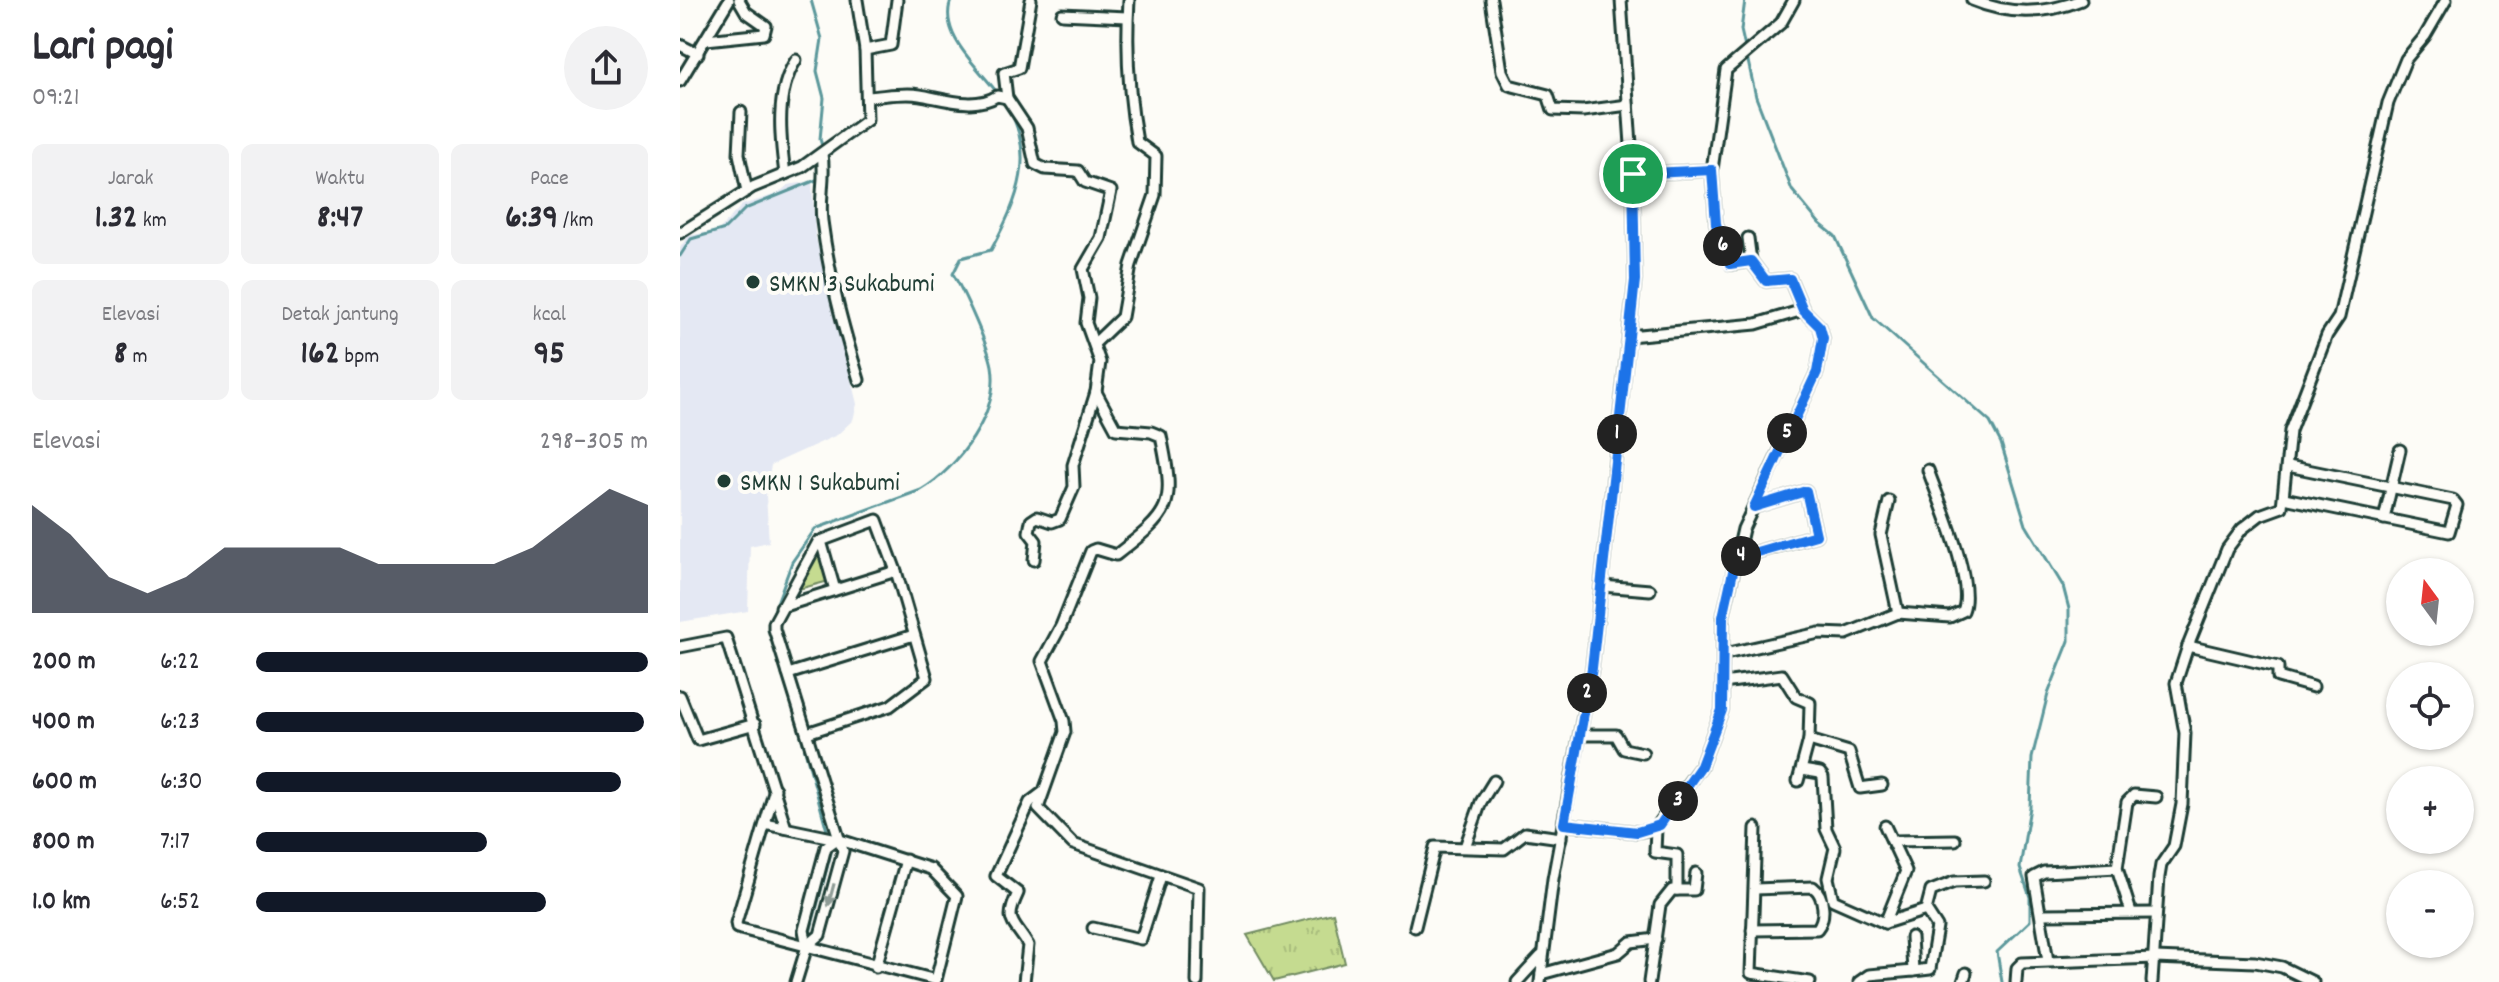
<!DOCTYPE html>
<html lang="id">
<head>
<meta charset="utf-8">
<style>
  body { margin:0; font-family:Dekko,sans-serif; background:#f2f2f3; color:#2b2b33; height:100vh; display:flex; flex-direction:column; font-size:30px; white-space:nowrap }
  * { box-sizing:border-box; margin:0 }
  p { font-size:26px; color:#7c7c81 }
  .icon { flex:none; width:44px; height:44px; fill:none; stroke:currentColor; stroke-width:2; stroke-linecap:round; stroke-linejoin:round }
  .map { position:relative; flex:1; overflow:hidden }
  .sheet { display:flex; flex-direction:column; background:#fff; width:680px }
  .sheet>* { flex:none }
  .needle { width:52px; rotate:345deg }
  .buttons { position:absolute; left:1706px; top:558px; display:grid; gap:16px }
  .buttons a { display:grid; place-items:center; width:88px; height:88px; border-radius:50%; background:#fff; box-shadow:0 2px 6px #0004; font-size:40px }
  .pin { position:absolute; display:grid; place-items:center; width:68px; height:68px; color:#fff; margin:-34px; border:4px solid #fff; border-radius:50%; box-shadow:0 2px 8px #0007 }
  .km { position:absolute; width:40px; height:40px; margin:-20px; border-radius:50%; background:#222; color:#fff; font-size:22px; line-height:40px; text-align:center }
  .round { display:grid; place-items:center; flex:none; width:84px; height:84px; border-radius:42px; background:#f2f2f3 }
  .head { display:flex; align-items:center; justify-content:space-between; height:136px; padding:0 32px }
  h1 { font-size:44px; font-weight:800; line-height:60px }
  .stats { display:grid; grid-template-columns:repeat(3,1fr); gap:12px; height:136px; padding:8px 32px }
  .stats div { display:grid; align-content:center; border-radius:12px; background:#f2f2f3; text-align:center }
  .stats b { font-size:34px; font-weight:800 }
  .stats small { font-size:22px; font-weight:400 }
  .stats p { font-size:22px }
  .chart { height:224px; padding:16px 32px }
  .chart p { display:flex; justify-content:space-between }
  .chart svg { width:100%; height:144px; margin-top:8px; fill:#111827; opacity:.7 }
  ul { padding:0 32px; list-style:none; font-size:26px }
  li { display:grid; grid-template-columns:128px 96px 1fr; align-items:center; height:60px }
  li i { height:20px; border-radius:10px; background:#111827 }
  main { display:flex; flex:1; min-height:0 }
  .map>svg:first-child { display:block }
</style>
</head>
<body>
<main>
<section class="sheet">
<div class="head"><div><h1>Lari pagi</h1><p>09:21</p></div><a class="round"><svg class="icon" aria-label="share" viewBox="0 0 24 24"><path d="M12 15V3M7 8l5-5 5 5M5 13v7h14v-7"/></svg></a></div>
<div class="stats">
<div><p>Jarak</p><b>1.32<small> km</small></b></div>
<div><p>Waktu</p><b>8:47</b></div>
<div><p>Pace</p><b>6:39<small> /km</small></b></div>
</div>
<div class="stats">
<div><p>Elevasi</p><b>8<small> m</small></b></div>
<div><p>Detak jantung</p><b>162<small> bpm</small></b></div>
<div><p>kcal</p><b>95</b></div>
</div>
<div class="chart"><p><span>Elevasi</span>298–305 m</p>
<svg viewBox="0 0 160 44" preserveAspectRatio="none"><path d="M0 44V11L10 20L20 33L30 38L40 33L50 24L60 24L70 24L80 24L90 29L100 29L110 29L120 29L130 24L140 15L150 6L160 11V44z"/></svg>
</div>
<ul>
<li><b>200 m</b>6:22<i style="width:100%"></i></li>
<li><b>400 m</b>6:23<i style="width:99%"></i></li>
<li><b>600 m</b>6:30<i style="width:93%"></i></li>
<li><b>800 m</b>7:17<i style="width:59%"></i></li>
<li><b>1.0 km</b>6:52<i style="width:74%"></i></li>
</ul>
</section>
<div class="map">
<svg width="1819" height="982" viewBox="0 0 1819 982">
  <defs>
    <pattern id="grass-tufts" width="24" height="20" patternUnits="userSpaceOnUse" patternTransform="scale(2)"><rect width="24" height="20" fill="#c5db90"/><path d="M3 7l-1-3M5 7V3M7 7l1-3M15 17l-1-3M17 17v-4M19 17l1-3" fill="none" stroke="#a9bd7d"/></pattern>
  </defs>
  <rect width="100%" height="100%" fill="#fdfcf7"/>
  <filter id="ink" filterUnits="userSpaceOnUse"><feTurbulence type="fractalNoise" baseFrequency=".0125" numOctaves="2"/><feDisplacementMap in="SourceGraphic" scale="16" xChannelSelector="R" yChannelSelector="G"/><feConvolveMatrix kernelMatrix="1 2 1 2 8 2 1 2 1" color-interpolation-filters="sRGB"/></filter>
  <g filter="url(#ink)">
    <!-- built -->
    <polygon fill="#e4e8f3" points="132,181 135,234 177,404 173,420 157,435 91,465 86,496 89,542 70,546 68,611 0,622 0,248 8,236 39,230 62,205 97,194 108,185"/>
    <!-- grass -->
    <g fill="url(#grass-tufts)" stroke="#728c62" stroke-width="2">
      <polygon points="140,549 149,581 119,589"/>
      <polygon points="653,913 665,963 594,981 567,935"/>
    </g>
    <g fill="none" stroke-linecap="round" stroke-linejoin="round">
      <!-- stream -->
      <g stroke="#5c989b" stroke-width="3">
        <polyline points="131,0 142,39 137,71 144,98 140,139 143,149"/>
        <path d="M271,0c-13,36 29,68 47,94"/>
        <polyline points="1065,0 1061,30 1076,97 1112,190 1139,223 1155,236 1193,318 1310,422 1321,443 1346,525 1383,586 1389,609 1389,641 1368,694 1352,758 1350,807 1340,868 1350,897 1350,921 1317,952 1322,982"/>
        <polyline points="0,256 11,239 45,229 65,209 141,178"/>
        <path d="M90,622l22,-60 23,-33 106,-39c37,-22 79,-77 71,-124 -4,-21 -28,-74 -39,-92l8,-16 30,-8c27,-50 48,-98 12,-150"/>
        <polyline points="111,699 148,834"/>
        <polyline points="129,936 152,849"/>
      </g>
      <defs>
        <g id="minor">
          <path d="M351,0l-12,68 -15,5 3,25 20,30 8,36 10,5 33,2 7,11 26,9 -10,47 -18,31 6,29 -3,25 14,39 -4,30 20,37 35,3 10,4c15,72 10,76 -45,119l-20,-6 -5,2 -30,75 -19,35 22,60 1,11 -27,76 35,36 126,44 -2,94"/>
          <polyline points="811,0 822,71 829,85 868,95 873,110 903,111 948,105"/>
          <path d="M1292,0c36,15 72,15 109,0"/>
          <polyline points="382,14 447,17"/>
          <polyline points="26,40 84,34 86,26 66,12 59,0"/>
          <polyline points="0,45 18,54"/>
          <polyline points="185,50 211,45 217,0"/>
          <polyline points="0,81 49,0"/>
          <path d="M188,97c17,-1 36,-5 52,-2 24,4 55,15 77,1l10,2"/>
          <polyline points="61,112 59,154 67,191"/>
          <path d="M142,154c4,24 -3,43 0,67 7,55 21,106 37,159"/>
          <polyline points="1032,170 1036,224 1051,264 1071,261 1068,238"/>
          <path d="M105,174c-5,-37 -10,-82 11,-114"/>
          <polyline points="953,174 1032,170 1046,70 1101,23 1114,0"/>
          <polyline points="0,233 73,187 122,167 187,120 185,50 177,0"/>
          <polyline points="949,336 1076,324 1123,310 1110,279 1086,281 1071,261"/>
          <path d="M415,343l27,-26 9,-52 24,-70 1,-39 -19,-14c-9,-49 -11,-93 -8,-142"/>
          <polyline points="1604,498 1769,532 1777,505 1773,500 1608,466"/>
          <polyline points="1209,501 1201,535 1218,613"/>
          <polyline points="1704,519 1720,450"/>
          <polyline points="141,541 155,590"/>
          <polyline points="1056,558 1136,535 1126,491 1074,507"/>
          <polyline points="354,560 356,541 349,532 351,521 357,517 372,522 380,519 394,487 393,465 416,392"/>
          <polyline points="922,586 970,590"/>
          <polyline points="101,607 216,571"/>
          <polyline points="1508,646 1598,667 1598,677 1633,687"/>
          <polyline points="0,647 46,638 106,828"/>
          <path d="M1045,654l94,-21 27,1 52,-21 52,4 13,-6c12,-29 -24,-110 -35,-141"/>
          <polyline points="108,674 234,635"/>
          <polyline points="1043,683 1102,675 1116,697 1130,703 1129,740 1118,781"/>
          <polyline points="0,696 18,740 75,724"/>
          <polyline points="900,735 936,735 944,749 963,753"/>
          <polyline points="1129,740 1169,752 1180,788 1202,785"/>
          <polyline points="1122,770 1140,773 1143,777 1146,829 1155,848 1148,878 1153,900 1205,923 1246,910 1257,927 1250,969 1233,971"/>
          <polyline points="85,824 157,839 251,869 277,896 256,980 57,928 56,923 95,789"/>
          <polyline points="884,824 957,832 976,828 1021,766 1042,710 1043,617 1063,529 1137,372 1143,338 1140,327 1123,310"/>
          <polyline points="1205,826 1226,871 1205,923"/>
          <polyline points="976,828 975,852 997,855 997,890"/>
          <polyline points="1076,828 1071,973 1130,982"/>
          <polyline points="1212,841 1275,840"/>
          <polyline points="785,847 801,802 814,781"/>
          <polyline points="1246,910 1251,891 1274,882 1304,881"/>
          <polyline points="1451,912 1437,868 1447,802 1454,795 1476,797"/>
          <polyline points="1362,914 1476,913"/>
          <polyline points="735,927 755,847 824,849 845,833 881,838"/>
          <polyline points="413,928 461,939 481,876"/>
          <path d="M1072,930l65,-1c9,-11 8,-33 -4,-42l-58,2"/>
          <polyline points="127,946 140,935 163,851 94,629 94,623 138,542 197,520 216,571 247,678 210,706 127,733"/>
          <polyline points="1368,961 1354,877 1364,872 1437,868"/>
          <polyline points="196,967 226,860"/>
          <polyline points="861,974 938,953 951,942 976,939"/>
          <polyline points="116,982 127,946 124,930 146,847 157,839"/>
          <path d="M344,982l4,-37c-15,-25 -24,-22 -10,-52l-22,-17 34,-74 12,-9"/>
          <polyline points="837,982 861,956"/>
          <polyline points="860,982 873,879 912,668 955,280 953,174 941,0"/>
          <polyline points="969,982 980,905 992,890 1014,890 1016,873"/>
          <polyline points="1179,982 1189,975 1233,971 1231,937"/>
          <polyline points="1283,982 1286,973"/>
          <polyline points="1336,982 1337,968 1342,963 1475,958 1575,962 1602,967 1633,982"/>
          <polyline points="1472,982 1479,877 1481,865 1494,846 1502,804 1505,733 1496,683 1508,646 1547,549 1562,529 1580,515 1602,507 1610,431 1647,335 1659,317 1708,103 1726,59 1745,36 1766,0"/>
        </g>
      </defs>
      <!-- minor casing -->
      <use href="#minor" stroke="#1f3d34" stroke-width="15"/>
      <!-- minor -->
      <use href="#minor" stroke="#fdfcf7" stroke-width="9"/>
    </g>
    <!-- one-way arrows -->
    <defs><path id="oneway-solid" d="M-6-.8H1V-3.2L6.5 0L1 3.2V.8H-6Z" transform="scale(2)"/></defs>
    <use fill="#8e9c96" href="#oneway-solid" transform="translate(151 895) rotate(105)"/>
  </g>
  <g fill="none" stroke-linecap="round" stroke-linejoin="round" filter="url(#ink)">
    <defs>
      <polygon id="route" points="1032,170 1036,224 1050,264 1071,261 1086,281 1110,279 1123,310 1140,327 1143,338 1137,372 1074,507 1126,491 1136,535 1056,558 1043,617 1042,710 1021,766 980,825 957,832 884,824 912,668 949,336 955,280 953,174"/>
    </defs>
    <!-- route casing -->
    <use href="#route" stroke="#fff" stroke-width="16"/>
    <!-- route -->
    <use href="#route" stroke="#1a73e8" stroke-width="10"/>
  </g>
  <!-- markers -->
  <g fill="#1f3d34" stroke="#fdfcf7" stroke-width="3">
    <circle cx="73" cy="282" r="8"/>
    <circle cx="44" cy="481" r="8"/>
  </g>
  <g text-anchor="middle" stroke-width="8" stroke-linejoin="round" paint-order="stroke">
    <!-- poi labels -->
    <g font-size="26" fill="#1f3d34" stroke="#fdfcf7" text-anchor="start">
      <text x="89" y="291">SMKN 3 Sukabumi</text>
      <text x="60" y="490">SMKN 1 Sukabumi</text>
    </g>
  </g>
</svg>
<div class="buttons">
<a><svg class="needle" viewBox="-14 -14 28 28"><path d="M0-13l5 13h-10z" fill="#e53935"/><path d="M0 13l5-13h-10z" fill="#7c7c81"/></svg></a>
<a><svg class="icon" aria-label="locate" viewBox="0 0 24 24"><circle cx="12" cy="12" r="6"/><path d="M12 2v4M12 18v4M2 12h4M18 12h4"/></svg></a>
<a>+</a>
<a>−</a>
</div>
<div class="pin" style="left:953px;top:174px;background:#1e9e55"><svg class="icon" aria-label="arrive" viewBox="0 0 24 24"><path d="M6 21V4h12l-3 4 3 4H6"/></svg></div>
<b class="km" style="left:937px;top:434px">1</b>
<b class="km" style="left:907px;top:693px">2</b>
<b class="km" style="left:998px;top:801px">3</b>
<b class="km" style="left:1061px;top:556px">4</b>
<b class="km" style="left:1107px;top:433px">5</b>
<b class="km" style="left:1043px;top:246px">6</b>
</div>
</main>
</body>
</html>
